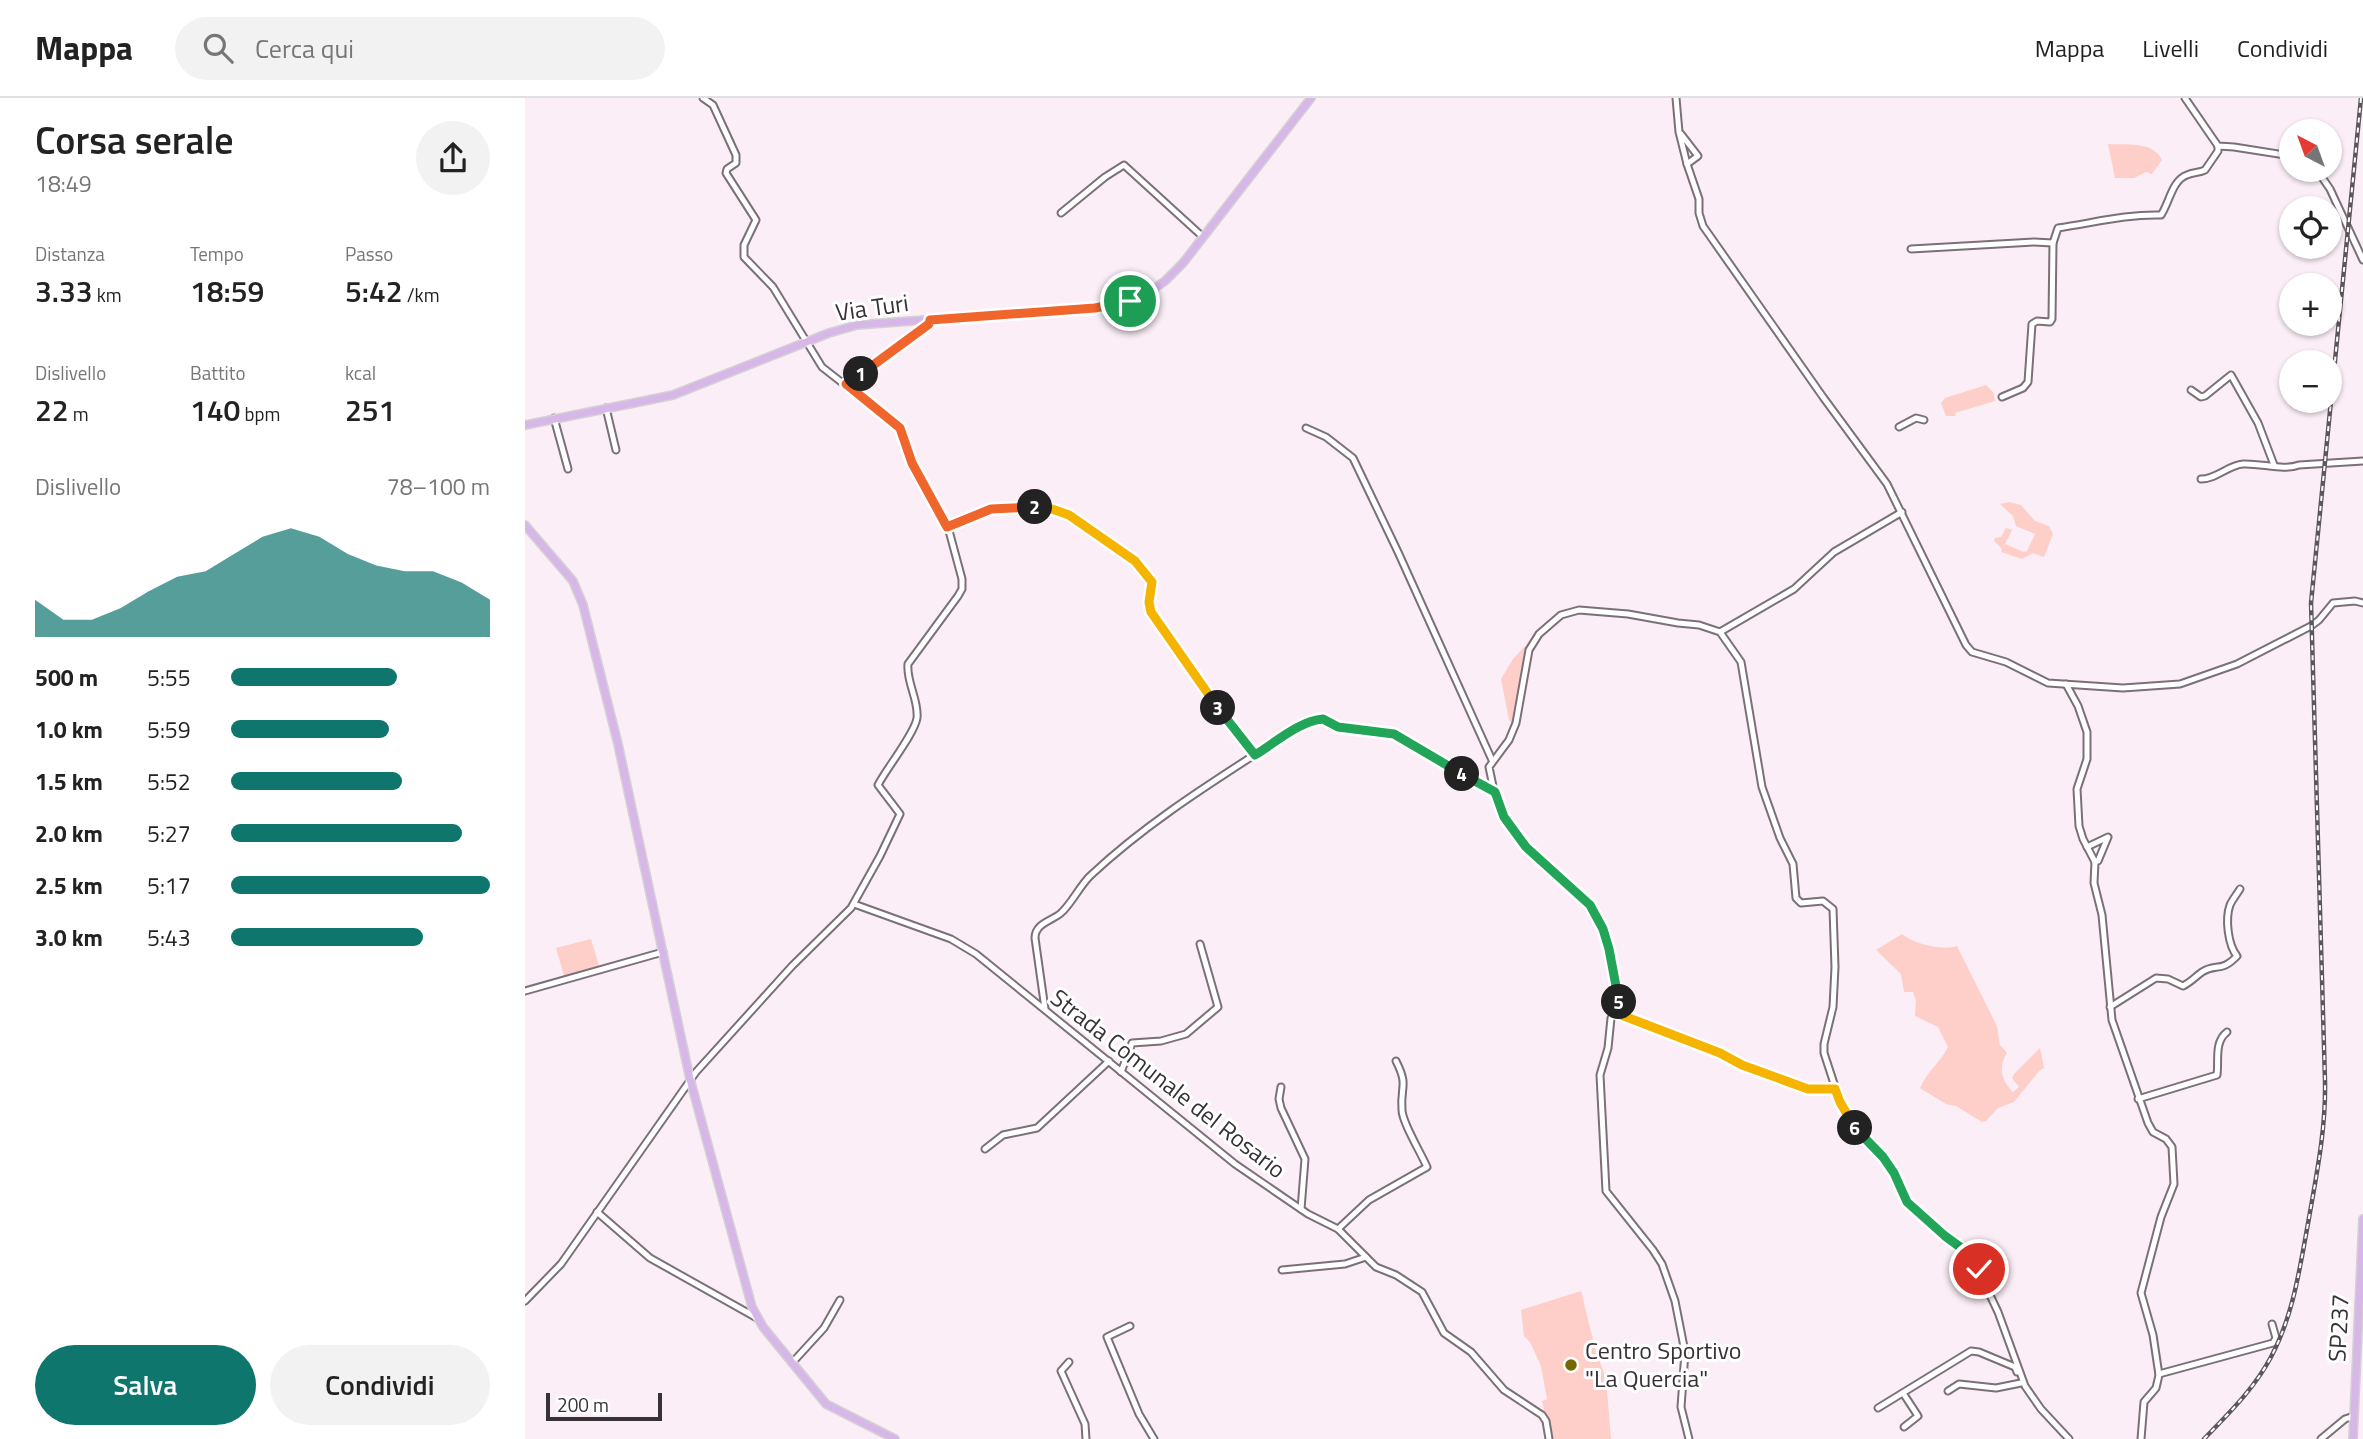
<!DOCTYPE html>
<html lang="it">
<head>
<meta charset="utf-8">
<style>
  body { margin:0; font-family:"Titillium Web",sans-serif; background:#f2f2f2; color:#222; height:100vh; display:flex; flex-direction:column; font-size:26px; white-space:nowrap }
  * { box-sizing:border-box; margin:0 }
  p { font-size:23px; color:#767676 }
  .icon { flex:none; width:38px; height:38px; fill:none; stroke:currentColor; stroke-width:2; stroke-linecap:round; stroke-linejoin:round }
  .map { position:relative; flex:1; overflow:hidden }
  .drawer { display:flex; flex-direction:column; background:#fff; width:525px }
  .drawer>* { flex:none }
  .needle { width:46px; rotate:319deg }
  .tools { position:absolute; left:1754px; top:21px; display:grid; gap:14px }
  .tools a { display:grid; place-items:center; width:63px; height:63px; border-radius:50%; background:#fff; box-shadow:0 2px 5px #0004; font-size:35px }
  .scale { position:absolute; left:21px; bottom:18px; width:116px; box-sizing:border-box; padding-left:7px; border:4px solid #363235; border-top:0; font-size:19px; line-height:24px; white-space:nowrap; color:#363235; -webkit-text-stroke:5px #fff; paint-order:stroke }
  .pin { position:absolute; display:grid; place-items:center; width:60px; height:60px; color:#fff; margin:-30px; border:4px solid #fff; border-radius:50%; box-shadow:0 2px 7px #0007 }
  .km { position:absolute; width:35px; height:35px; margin:-18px; border-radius:50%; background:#222; color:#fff; font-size:19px; line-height:35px; text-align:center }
  .round { display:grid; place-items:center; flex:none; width:74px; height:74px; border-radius:37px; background:#f2f2f2 }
  .summary { display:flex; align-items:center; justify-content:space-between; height:119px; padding:0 35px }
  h1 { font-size:38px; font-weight:600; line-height:52px }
  .stats { display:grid; grid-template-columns:repeat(3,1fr); gap:10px; height:119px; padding:7px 35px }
  .stats div { display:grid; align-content:center }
  .stats b { font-size:30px; font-weight:600 }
  .stats small { font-size:19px; font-weight:400 }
  .stats p { font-size:19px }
  .chart { height:196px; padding:14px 35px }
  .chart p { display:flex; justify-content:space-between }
  .chart svg { width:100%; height:126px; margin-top:7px; fill:#0f766e; opacity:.7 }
  .action { display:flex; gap:14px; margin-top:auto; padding:14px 35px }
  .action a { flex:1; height:80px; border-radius:42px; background:#0f766e; color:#fff; font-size:28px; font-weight:600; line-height:80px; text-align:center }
  .action a+a { background:#f2f2f2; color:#222 }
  ul { padding:0 35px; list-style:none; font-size:23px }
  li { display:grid; grid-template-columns:112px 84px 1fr; align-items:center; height:52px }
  li i { height:18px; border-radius:9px; background:#0f766e }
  header { display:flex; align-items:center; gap:42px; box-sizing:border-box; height:98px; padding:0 35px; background:#fff; border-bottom:2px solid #e0e0e0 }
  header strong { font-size:33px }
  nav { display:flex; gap:38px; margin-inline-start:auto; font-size:24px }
  .search { width:490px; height:63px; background:#f2f2f2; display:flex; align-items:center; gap:18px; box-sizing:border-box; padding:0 24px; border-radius:38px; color:#767676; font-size:26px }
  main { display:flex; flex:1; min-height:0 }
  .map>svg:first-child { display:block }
</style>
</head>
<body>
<header>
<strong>Mappa</strong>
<div class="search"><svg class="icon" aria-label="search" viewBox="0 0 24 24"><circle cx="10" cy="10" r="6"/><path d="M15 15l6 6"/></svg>Cerca qui</div>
<nav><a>Mappa</a><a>Livelli</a><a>Condividi</a></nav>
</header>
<main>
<section class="drawer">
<div class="summary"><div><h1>Corsa serale</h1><p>18:49</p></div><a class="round"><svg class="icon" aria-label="share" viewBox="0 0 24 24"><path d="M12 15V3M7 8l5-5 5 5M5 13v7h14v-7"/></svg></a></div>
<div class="stats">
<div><p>Distanza</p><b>3.33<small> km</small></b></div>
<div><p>Tempo</p><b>18:59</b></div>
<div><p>Passo</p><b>5:42<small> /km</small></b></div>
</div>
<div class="stats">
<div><p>Dislivello</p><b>22<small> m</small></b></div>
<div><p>Battito</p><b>140<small> bpm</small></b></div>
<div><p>kcal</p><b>251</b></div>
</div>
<div class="chart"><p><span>Dislivello</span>78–100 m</p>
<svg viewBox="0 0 160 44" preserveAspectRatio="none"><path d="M0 44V31L10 38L20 38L30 34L40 28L50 23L60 21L70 15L80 9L90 6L100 9L110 15L120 19L130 21L140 21L150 25L160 31V44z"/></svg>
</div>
<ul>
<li><b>500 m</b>5:55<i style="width:64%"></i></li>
<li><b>1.0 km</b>5:59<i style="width:61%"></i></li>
<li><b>1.5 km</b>5:52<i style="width:66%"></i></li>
<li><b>2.0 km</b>5:27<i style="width:89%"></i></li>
<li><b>2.5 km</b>5:17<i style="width:100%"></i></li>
<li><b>3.0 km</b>5:43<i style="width:74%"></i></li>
</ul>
<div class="action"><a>Salva</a><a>Condividi</a></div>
</section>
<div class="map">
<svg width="1838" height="1341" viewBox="0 0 1838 1341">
  <rect width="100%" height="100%" fill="#fbeef6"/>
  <!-- green -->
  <g fill="#fecfc8">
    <path d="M1583,46c17,1 46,-3 54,16l-10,14 -6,-2 -12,6h-19z"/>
    <polygon points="1461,287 1468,294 1470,303 1430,315 1431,318 1421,318 1416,305 1420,300"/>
    <polygon points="1484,404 1496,407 1510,423 1524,428 1528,436 1519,459 1508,455 1497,461 1476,454 1477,451 1469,443 1470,440 1476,439 1481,430 1485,431 1487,432 1480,446 1499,454 1502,453 1510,436 1491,428 1488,418 1475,406"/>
    <polygon points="1000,548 1003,552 989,628 984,622 976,581 988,561"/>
    <path d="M1377,836c12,10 40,17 55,12l40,80 3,19 7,8c-9,14 -6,27 6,39l6,-5 -7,-9 2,-4 26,-26 4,20 -5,3 -25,31 -16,6 -12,13 -4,1 -26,-16 -10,-2 -26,-16c8,-18 21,-26 28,-41l-10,-20 -23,-11 1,-15 -3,-9h-9l-3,-18 -25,-24z"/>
    <polygon points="66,841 75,871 40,881 31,850"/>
    <polygon points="1056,1193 1071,1254 1081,1280 1086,1341 1025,1341 1017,1303 1022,1301 1016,1268 1005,1244 999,1238 996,1212"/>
  </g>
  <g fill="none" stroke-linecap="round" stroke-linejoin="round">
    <defs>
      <g id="minor">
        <polyline points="1151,0 1154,34 1162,66 1174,101 1174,115 1178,128 1298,299 1362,386 1441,547 1447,554 1481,564 1523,585 1598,590 1655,586 1712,566 1786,528 1794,522 1808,505 1830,503 1838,505"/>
        <polyline points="1660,0 1693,48 1709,49 1766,58"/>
        <polyline points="1156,36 1173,58 1162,66"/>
        <polyline points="1792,72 1805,91 1838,162"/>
        <polyline points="536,115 580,79 599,67 678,139"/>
        <polyline points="1386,151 1509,144 1528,145"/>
        <polyline points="321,286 404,226 405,222"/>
        <polyline points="1666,292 1676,299 1680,298 1706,277 1733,325 1749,367"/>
        <path d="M1477,299l21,-9 5,-6 4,-58 5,-3 13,1 2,-3 1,-76 5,-15c35,-5 68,-14 103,-13 8,-11 11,-35 26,-40 6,-3 12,-2 18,-5l13,-19v-5"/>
        <polyline points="81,310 91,352"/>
        <polyline points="29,320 43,371"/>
        <polyline points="1374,329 1391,320 1399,322"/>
        <polyline points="781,330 801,339 828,360 873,454 967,662"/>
        <path d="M1676,381c16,0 27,-14 42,-15 18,-1 41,7 56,1l64,-4"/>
        <polyline points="423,429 471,410 510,409 530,411 543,417 610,463 627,484 624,507 628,517 683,597 730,657"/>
        <polyline points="1195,534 1216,564 1237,689 1255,740 1268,766 1271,800 1276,805 1298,803 1308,811 1310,869 1308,909 1299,946 1299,955 1315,1004 1330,1030 1358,1059 1369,1075 1382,1104 1420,1138 1446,1157 1473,1214 1500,1288 1516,1311 1544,1341"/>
        <polyline points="1541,586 1553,608 1562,634 1562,661 1552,691 1554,728 1558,741 1570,764"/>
        <polyline points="969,693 964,669 984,642 991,625 1004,552 1014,536 1036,517 1054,512 1103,516 1153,525 1174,527 1195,534 1269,491 1309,454 1377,414"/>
        <polyline points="1562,749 1583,739 1573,763 1570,764 1569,785 1577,817 1587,922 1623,1025 1628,1034 1641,1041 1647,1049 1649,1086 1636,1119 1616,1195 1628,1237 1634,1277 1631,1290 1619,1304 1616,1341"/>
        <polyline points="329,806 426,841 451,856 710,1066 783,1116 813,1131 851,1169 871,1177 897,1194 919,1235 946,1254 979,1292 1017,1317 1021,1323 1024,1341"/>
        <polyline points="0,893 138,854"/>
        <path d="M1585,909l46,-29 12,1 15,7c8,-4 12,-9 19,-14 14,-9 19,1 35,-16 -9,-11 -12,-37 -7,-51 2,-5 7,-11 10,-16"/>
        <path d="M520,911l-10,-71c0,-15 17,-17 26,-25 11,-10 18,-26 29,-37 52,-49 113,-88 172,-126 18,-10 40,-31 61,-31l15,9 49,5 15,5 88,51 4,3 12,29 20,26 64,58 13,24 6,20 10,56 -8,13 -3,30 -8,27 6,116 47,59 9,14 13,37 10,51 -4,55 8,32"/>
        <polyline points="1091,915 1195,955 1217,967 1283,991 1310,991"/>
        <polyline points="596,974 607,945 636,943 661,936 693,909 675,846"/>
        <polyline points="756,989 754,1001 756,1010 780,1061 776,1111"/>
        <path d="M1613,1001l79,-24c2,-15 -3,-33 10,-43"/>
        <polyline points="460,1051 478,1037 512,1030 584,963"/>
        <polyline points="72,1114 125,1160 232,1220"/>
        <path d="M813,1131l31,-29 58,-33c-6,-14 -25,-45 -25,-57 -2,-25 7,-23 -6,-49"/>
        <polyline points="757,1172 820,1166 841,1159"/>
        <path d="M0,1203l36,-37 135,-192 96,-106 59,-58 29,-52 20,-42 -22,-29c8,-16 37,-52 39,-67 2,-18 -11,-36 -9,-54l50,-68 4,-7v-10l-14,-52 -36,-64 -12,-35 -78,-61 -49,-80 -29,-30v-12l12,-25 -30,-47 1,-4 9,-6v-8l-23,-50 -10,-7"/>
        <polyline points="605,1228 582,1239 614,1316 629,1341"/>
        <polyline points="544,1264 536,1273 560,1326 561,1341"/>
        <polyline points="267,1265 299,1230 315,1202"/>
        <polyline points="1634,1276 1748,1245 1751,1240 1747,1226"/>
        <polyline points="1423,1293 1434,1286 1471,1290 1496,1285"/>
        <polyline points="1378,1295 1393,1318 1379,1329"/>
        <polyline points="1353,1310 1446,1253 1454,1254 1490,1269 1492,1274"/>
        <polyline points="1796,1341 1820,1321 1829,1318"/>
      </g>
      <g id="major">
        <polyline points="0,327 148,297 304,235 332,227 587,208 624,194 640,183 658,165 786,0"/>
        <polyline points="0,427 48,483 58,507 93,646 165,981 227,1209 238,1229 301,1306 370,1341"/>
        <polyline points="1828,1341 1838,1121"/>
      </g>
    </defs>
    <!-- minor casing -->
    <use href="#minor" stroke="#7b7078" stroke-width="9"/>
    <!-- major casing -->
    <use href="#major" stroke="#d3d2d3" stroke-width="10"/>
    <!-- minor -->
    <use href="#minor" stroke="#fff" stroke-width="5"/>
    <!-- major -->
    <use href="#major" stroke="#d7b7e8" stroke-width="7"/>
    <defs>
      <path id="rail" d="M1679,1341c25,-26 50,-50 67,-82 23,-43 29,-91 38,-139 8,-46 17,-90 16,-137l-14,-478 50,-505"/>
    </defs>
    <!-- rail casing -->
    <use href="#rail" stroke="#5d575b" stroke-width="4.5"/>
    <!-- rail -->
    <use href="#rail" stroke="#fff" stroke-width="2" stroke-dasharray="5" stroke-linecap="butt"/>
  </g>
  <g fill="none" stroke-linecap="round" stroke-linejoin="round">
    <defs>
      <polyline id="split-1" points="336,276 404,226 405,222 570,210 605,203"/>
      <polyline id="split-2" points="336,276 321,286 375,330 387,365 422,429 466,411 510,409"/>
      <polyline id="split-3" points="510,409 527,411 544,417 610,463 627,484 624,504 626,514 693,610"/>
      <path id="split-4" d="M693,610l37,47c20,-12 44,-34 68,-36l15,8 56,7 68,40"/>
      <polyline id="split-5" points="937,676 970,694 979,719 1001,749 1065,807 1078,831 1084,851 1094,904"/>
      <polyline id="split-6" points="1094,904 1091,915 1195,955 1217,967 1283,991 1310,991 1315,1004 1330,1030"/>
      <polyline id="split-7" points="1330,1030 1358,1059 1369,1075 1382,1104 1420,1138 1446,1157 1454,1171"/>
    </defs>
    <!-- split-1 casing -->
    <use href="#split-1" stroke="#fff" stroke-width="14"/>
    <!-- split-2 casing -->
    <use href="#split-2" stroke="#fff" stroke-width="14"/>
    <!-- split-3 casing -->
    <use href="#split-3" stroke="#fff" stroke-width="14"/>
    <!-- split-4 casing -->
    <use href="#split-4" stroke="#fff" stroke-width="14"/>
    <!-- split-5 casing -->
    <use href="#split-5" stroke="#fff" stroke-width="14"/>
    <!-- split-6 casing -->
    <use href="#split-6" stroke="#fff" stroke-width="14"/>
    <!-- split-7 casing -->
    <use href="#split-7" stroke="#fff" stroke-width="14"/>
    <!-- split-1 -->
    <use href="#split-1" stroke="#f0652b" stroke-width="9"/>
    <!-- split-2 -->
    <use href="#split-2" stroke="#f0652b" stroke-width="9"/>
    <!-- split-3 -->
    <use href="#split-3" stroke="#f5b400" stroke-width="9"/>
    <!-- split-4 -->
    <use href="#split-4" stroke="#22a559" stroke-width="9"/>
    <!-- split-5 -->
    <use href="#split-5" stroke="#22a559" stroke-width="9"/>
    <!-- split-6 -->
    <use href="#split-6" stroke="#f5b400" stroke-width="9"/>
    <!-- split-7 -->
    <use href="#split-7" stroke="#22a559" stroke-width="9"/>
  </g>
  <!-- markers -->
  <circle fill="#746901" stroke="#fff" stroke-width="2.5" cx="1046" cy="1267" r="7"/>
  <g text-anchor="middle" stroke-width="6" stroke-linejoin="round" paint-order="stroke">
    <!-- street labels -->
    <g font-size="24" fill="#363235" stroke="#fff">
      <text transform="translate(347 210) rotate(-8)" y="8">Via Turi</text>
      <text transform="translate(643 986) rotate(38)" y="8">Strada Comunale del Rosario</text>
      <text transform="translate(1814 1230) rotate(-87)" y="8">SP237</text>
    </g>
    <!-- poi labels -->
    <g font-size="24" fill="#363235" stroke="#fff" text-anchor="start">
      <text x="1060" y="1261">Centro Sportivo<tspan x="1060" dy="28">"La Quercia"</tspan></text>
    </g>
  </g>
</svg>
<div class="tools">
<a><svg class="needle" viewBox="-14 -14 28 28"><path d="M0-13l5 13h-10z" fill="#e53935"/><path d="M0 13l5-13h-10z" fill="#767676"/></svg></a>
<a><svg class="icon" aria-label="locate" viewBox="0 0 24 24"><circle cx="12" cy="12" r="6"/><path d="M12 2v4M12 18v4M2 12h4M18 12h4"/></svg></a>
<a>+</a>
<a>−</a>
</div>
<div class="scale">200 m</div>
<div class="pin" style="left:605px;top:203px;background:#1e9e55"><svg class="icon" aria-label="arrive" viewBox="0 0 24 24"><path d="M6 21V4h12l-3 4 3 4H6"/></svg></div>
<div class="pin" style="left:1454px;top:1171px;background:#d93025"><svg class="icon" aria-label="check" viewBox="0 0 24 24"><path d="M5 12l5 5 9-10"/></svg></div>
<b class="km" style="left:336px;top:276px">1</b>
<b class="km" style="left:510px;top:409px">2</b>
<b class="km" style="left:693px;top:610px">3</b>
<b class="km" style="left:937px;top:676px">4</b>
<b class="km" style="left:1094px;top:904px">5</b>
<b class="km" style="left:1330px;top:1030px">6</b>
</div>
</main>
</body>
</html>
